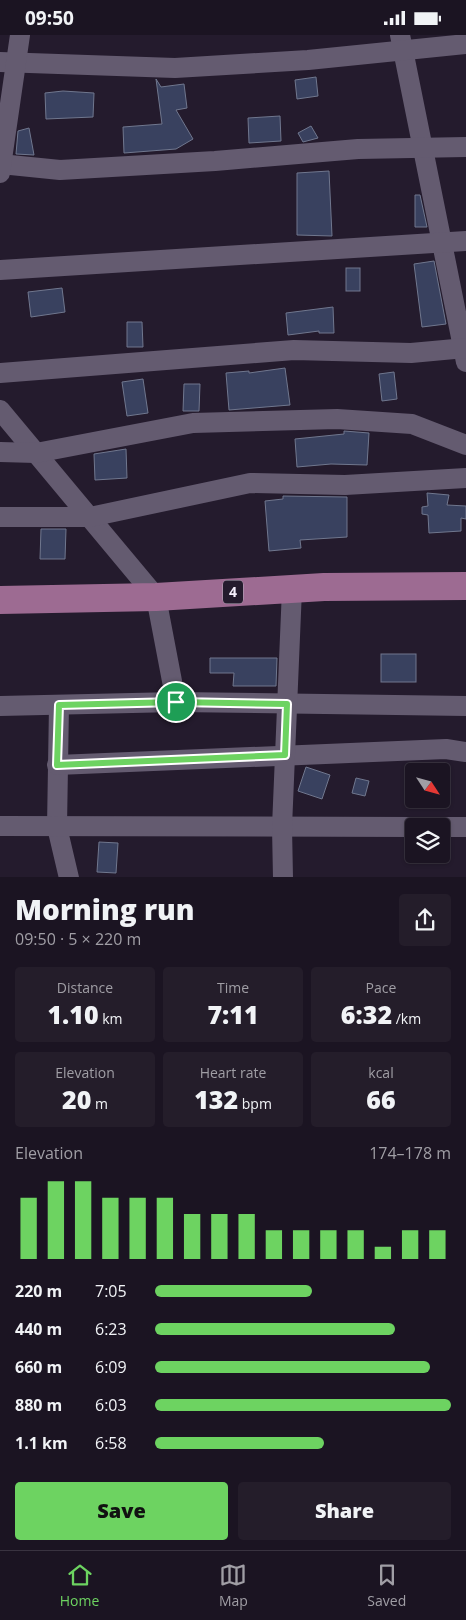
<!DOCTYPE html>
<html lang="en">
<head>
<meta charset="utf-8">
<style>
  body { margin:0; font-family:"Open Sans",sans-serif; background:#241d2a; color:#f1f3f6; height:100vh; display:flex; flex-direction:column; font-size:19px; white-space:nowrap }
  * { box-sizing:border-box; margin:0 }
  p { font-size:16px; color:#a09ea5 }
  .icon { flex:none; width:28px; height:28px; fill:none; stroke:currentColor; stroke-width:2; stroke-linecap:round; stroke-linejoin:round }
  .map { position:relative; height:842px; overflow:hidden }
  .drawer { display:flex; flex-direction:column; background:#1b1422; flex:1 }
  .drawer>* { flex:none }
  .needle { width:32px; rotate:126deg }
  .fabs { position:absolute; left:405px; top:728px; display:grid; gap:10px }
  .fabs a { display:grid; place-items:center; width:45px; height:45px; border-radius:5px; background:#1b1422; box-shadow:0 1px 4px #0004,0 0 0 1px #393340; font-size:25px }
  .pin { position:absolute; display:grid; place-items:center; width:42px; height:42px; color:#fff; margin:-21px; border:2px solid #fff; border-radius:50%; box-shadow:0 1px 5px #0007 }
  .round { display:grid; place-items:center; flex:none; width:52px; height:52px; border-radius:5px; background:#241d2a }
  .headline { display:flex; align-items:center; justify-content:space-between; height:85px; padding:0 15px }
  h1 { font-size:28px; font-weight:800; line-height:38px }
  .metrics { display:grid; grid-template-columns:repeat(3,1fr); gap:8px; height:85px; padding:5px 15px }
  .metrics div { display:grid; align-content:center; border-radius:5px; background:#241d2a; text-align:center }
  .metrics b { font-size:25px; font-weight:800 }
  .metrics small { font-size:14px; font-weight:400 }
  .metrics p { font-size:14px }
  .chart { height:140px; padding:10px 15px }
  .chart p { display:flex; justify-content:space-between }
  .chart svg { width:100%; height:90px; margin-top:5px; stroke:#6dd361; stroke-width:6 }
  .action { display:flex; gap:10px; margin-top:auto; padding:10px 15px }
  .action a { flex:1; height:58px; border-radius:5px; background:#6dd361; color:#111; font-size:20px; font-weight:800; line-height:58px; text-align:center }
  .action a+a { background:#241d2a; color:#f1f3f6 }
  ul { padding:0 15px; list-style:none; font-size:16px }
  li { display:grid; grid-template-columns:80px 60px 1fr; align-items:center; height:38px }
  li i { height:12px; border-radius:6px; background:#6dd361 }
  .status { display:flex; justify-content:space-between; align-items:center; height:35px; padding:0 25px; background:#1b1422; direction:ltr }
  .status svg { height:14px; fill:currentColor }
  .tabs { display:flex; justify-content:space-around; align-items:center; height:70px; border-top:1px solid #393340; background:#1b1422; font-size:14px; color:#a09ea5 }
  .tabs a { display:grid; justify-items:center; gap:2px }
  .tabs .on { color:#6dd361 }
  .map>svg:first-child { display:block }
</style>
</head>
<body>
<div class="status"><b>09:50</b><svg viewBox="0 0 49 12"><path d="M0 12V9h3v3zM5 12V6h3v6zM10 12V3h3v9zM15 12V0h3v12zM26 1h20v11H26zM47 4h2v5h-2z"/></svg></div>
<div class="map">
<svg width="466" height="843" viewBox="0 0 466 843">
  <rect width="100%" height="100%" fill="#241b2d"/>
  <!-- building -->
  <g fill="#39415f" stroke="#70778e">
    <polygon points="316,42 318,61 297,64 295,45"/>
    <polygon points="156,44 161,52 184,49 187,73 176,75 193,104 176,114 124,118 123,92 162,89"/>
    <polygon points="63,56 94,58 93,82 46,84 45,58"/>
    <polygon points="280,81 281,106 249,108 248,83"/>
    <polygon points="311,91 318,103 303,107 298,98"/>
    <polygon points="29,93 34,120 16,119 18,96"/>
    <polygon points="329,136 332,201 297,200 297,138"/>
    <polygon points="415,160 420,160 427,192 415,192"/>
    <polygon points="434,226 446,289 422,292 414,229"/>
    <rect x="346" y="233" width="14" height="23"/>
    <polygon points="62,253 65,277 31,282 28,257"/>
    <polygon points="333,272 334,298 319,298 319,296 288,300 286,278"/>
    <polygon points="127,287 142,287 143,312 127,312"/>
    <polygon points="285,333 290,370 229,375 226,338 249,336 249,338"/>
    <polygon points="394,337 397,364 382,366 379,339"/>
    <polygon points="143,344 148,378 127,381 122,347"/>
    <polygon points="184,349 200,349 199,376 183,376"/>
    <polygon points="344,396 369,398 367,430 331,429 297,432 295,404 344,399"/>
    <polygon points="126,414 127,443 95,445 94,419"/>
    <polygon points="427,458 449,460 447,470 466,471 466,484 461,483 461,496 429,498 428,480 422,479 422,472 428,471"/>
    <polygon points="283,461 347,462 347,502 300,505 301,513 269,516 265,466 283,464"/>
    <polygon points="41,494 66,494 65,524 40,524"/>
    <rect x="381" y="619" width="35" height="28"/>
    <polygon points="210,623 277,623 276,651 233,651 234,638 210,638"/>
    <polygon points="306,732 330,740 322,764 298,756"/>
    <polygon points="356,743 369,746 365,761 352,758"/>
    <polygon points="99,807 118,808 116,838 97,837"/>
  </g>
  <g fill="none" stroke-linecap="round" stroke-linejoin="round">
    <!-- minor -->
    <g stroke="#645b70" stroke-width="20">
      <polyline points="400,0 466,327"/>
      <polyline points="0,27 175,33 308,25 466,9"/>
      <polyline points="0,129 60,135 215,126 358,114 466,112"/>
      <polyline points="0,138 20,0"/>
      <polyline points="0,235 466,206"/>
      <polyline points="0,338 294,315 411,318 466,313"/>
      <polyline points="0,375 156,562 176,667"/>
      <polyline points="0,417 36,418 193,388 337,384 412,389 466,410"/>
      <polyline points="0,482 90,482 250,448 345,450 466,443"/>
      <polyline points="59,670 57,792 69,843"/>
      <polyline points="0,671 176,667 466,671"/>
      <polyline points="57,730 446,714 466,717"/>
      <polyline points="0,791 414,792"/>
      <polyline points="441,792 466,792"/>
      <polyline points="283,843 282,792 292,554"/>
    </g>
    <!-- trunk -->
    <polyline stroke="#9d6b92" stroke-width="28" points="0,565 156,562 324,552 466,551"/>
  </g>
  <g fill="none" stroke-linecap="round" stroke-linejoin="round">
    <defs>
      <polygon id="route" points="176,667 287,669 285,720 57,730 59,670"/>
    </defs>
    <!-- route casing -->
    <use href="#route" stroke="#fff" stroke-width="10"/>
    <!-- route -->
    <use href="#route" stroke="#6dd361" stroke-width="6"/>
  </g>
  <g text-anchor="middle" stroke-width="4" stroke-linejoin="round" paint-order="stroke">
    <!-- shield labels -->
    <rect fill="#241b2d" stroke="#b7b0bf" stroke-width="1" x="223" y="545.5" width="20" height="23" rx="4"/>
    <g font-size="14" font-weight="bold" fill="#f6f0fd">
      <text x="233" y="562">4</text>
    </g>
  </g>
</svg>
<div class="fabs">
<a><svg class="needle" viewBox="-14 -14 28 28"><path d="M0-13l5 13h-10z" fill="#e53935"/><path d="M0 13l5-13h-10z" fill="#a09ea5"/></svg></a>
<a><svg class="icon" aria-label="layers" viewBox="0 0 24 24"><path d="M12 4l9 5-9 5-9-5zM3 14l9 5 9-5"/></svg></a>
</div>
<div class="pin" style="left:176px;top:667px;background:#1e9e55"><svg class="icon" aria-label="arrive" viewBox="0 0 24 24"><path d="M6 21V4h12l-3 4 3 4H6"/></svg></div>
</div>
<section class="drawer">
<div class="headline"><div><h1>Morning run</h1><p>09:50 · 5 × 220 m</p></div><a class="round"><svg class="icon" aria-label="share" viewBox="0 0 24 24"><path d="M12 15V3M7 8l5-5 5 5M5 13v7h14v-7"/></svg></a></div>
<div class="metrics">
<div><p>Distance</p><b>1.10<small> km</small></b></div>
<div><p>Time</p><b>7:11</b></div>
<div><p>Pace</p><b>6:32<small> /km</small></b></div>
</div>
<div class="metrics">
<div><p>Elevation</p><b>20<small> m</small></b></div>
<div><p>Heart rate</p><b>132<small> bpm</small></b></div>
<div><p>kcal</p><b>66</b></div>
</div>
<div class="chart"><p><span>Elevation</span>174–178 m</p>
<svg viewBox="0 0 160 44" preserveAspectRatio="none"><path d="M5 44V14M15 44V6M25 44V6M35 44V14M45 44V14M55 44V14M65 44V22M75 44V22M85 44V22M95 44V30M105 44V30M115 44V30M125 44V30M135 44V38M145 44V30M155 44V30"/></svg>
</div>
<ul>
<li><b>220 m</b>7:05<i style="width:53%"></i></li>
<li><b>440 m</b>6:23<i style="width:81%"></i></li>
<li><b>660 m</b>6:09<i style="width:93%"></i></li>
<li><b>880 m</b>6:03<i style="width:100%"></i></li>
<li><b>1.1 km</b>6:58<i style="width:57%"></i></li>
</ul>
<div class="action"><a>Save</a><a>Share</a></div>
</section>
<nav class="tabs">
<a class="on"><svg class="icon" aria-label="home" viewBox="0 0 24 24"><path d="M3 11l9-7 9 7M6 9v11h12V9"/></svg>Home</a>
<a><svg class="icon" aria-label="map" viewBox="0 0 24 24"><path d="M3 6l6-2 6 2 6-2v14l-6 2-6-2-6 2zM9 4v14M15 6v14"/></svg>Map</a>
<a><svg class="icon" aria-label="saved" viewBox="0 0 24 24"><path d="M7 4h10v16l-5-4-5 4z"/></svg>Saved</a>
</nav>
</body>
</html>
